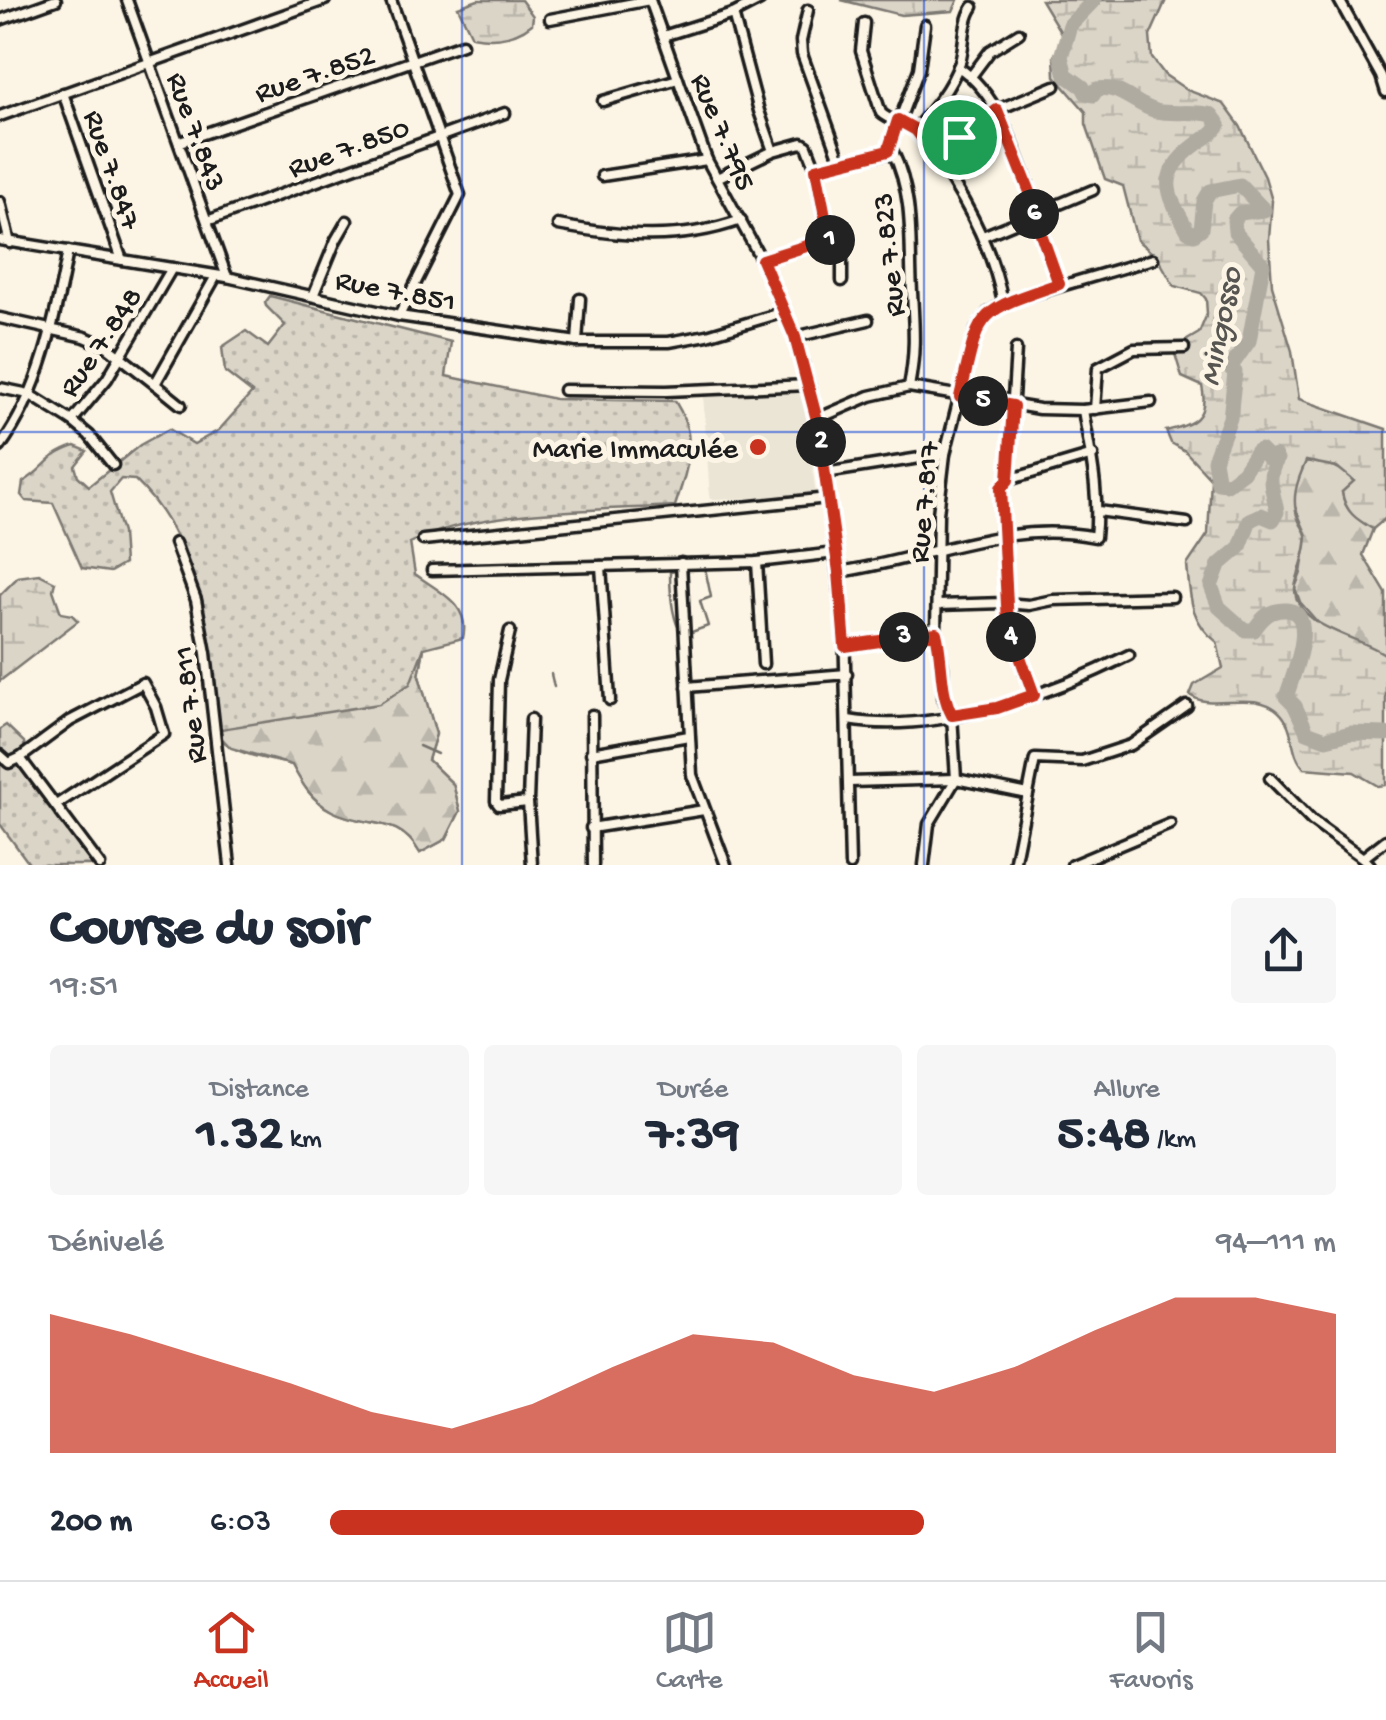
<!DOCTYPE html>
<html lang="fr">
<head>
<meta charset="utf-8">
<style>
  body { margin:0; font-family:"Gochi Hand",sans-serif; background:#f6f6f7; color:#1f2937; height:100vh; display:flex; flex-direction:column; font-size:38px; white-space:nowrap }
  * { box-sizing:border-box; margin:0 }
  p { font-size:32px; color:#747a83 }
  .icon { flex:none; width:55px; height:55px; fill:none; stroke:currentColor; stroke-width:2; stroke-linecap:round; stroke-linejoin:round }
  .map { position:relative; height:865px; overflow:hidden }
  .side { display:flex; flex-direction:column; background:#fff; flex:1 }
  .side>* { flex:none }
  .pin { position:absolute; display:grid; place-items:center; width:85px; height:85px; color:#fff; margin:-42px; border:5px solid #fff; border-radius:50%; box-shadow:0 2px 10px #0007 }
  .km { position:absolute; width:50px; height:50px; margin:-25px; border-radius:50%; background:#222; color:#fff; font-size:28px; line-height:50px; text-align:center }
  .round { display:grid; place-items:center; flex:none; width:105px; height:105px; border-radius:10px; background:#f6f6f7 }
  .headline { display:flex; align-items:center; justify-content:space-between; height:170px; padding:0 50px }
  h1 { font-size:55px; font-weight:700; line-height:75px }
  .figures { display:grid; grid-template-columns:repeat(3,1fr); gap:15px; height:170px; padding:10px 50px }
  .figures div { display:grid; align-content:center; border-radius:10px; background:#f6f6f7; text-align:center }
  .figures b { font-size:50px; font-weight:700 }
  .figures small { font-size:28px; font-weight:400 }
  .figures p { font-size:28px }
  .chart { height:280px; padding:20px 50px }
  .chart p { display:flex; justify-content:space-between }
  .chart svg { width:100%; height:180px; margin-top:10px; fill:#c8321e; opacity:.7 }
  ul { padding:0 50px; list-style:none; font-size:32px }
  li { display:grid; grid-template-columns:160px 120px 1fr; align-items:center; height:75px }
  li i { height:25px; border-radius:12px; background:#c8321e }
  .menu { display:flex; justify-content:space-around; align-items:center; height:140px; border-top:2px solid #e0e1e3; background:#fff; font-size:28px; color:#747a83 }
  .menu a { display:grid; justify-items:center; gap:5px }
  .menu .active { color:#c8321e }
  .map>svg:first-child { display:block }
</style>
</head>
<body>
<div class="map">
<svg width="1386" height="865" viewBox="0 0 1386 865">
  <defs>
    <pattern id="grass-dots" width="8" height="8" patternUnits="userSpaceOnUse" patternTransform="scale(2.5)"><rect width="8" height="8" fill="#dbd5c8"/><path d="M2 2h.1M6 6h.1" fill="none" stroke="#bbb6ab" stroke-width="1.8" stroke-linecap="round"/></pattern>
    <pattern id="forest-firs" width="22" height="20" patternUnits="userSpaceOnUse" patternTransform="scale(2.5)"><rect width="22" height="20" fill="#dbd5c8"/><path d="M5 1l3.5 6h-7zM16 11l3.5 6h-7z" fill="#bbb6ab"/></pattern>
    <pattern id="wetland-marsh" width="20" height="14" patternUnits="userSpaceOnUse" patternTransform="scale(2.5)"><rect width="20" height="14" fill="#dbd5c8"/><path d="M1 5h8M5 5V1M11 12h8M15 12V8" fill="none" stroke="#bbb6ab"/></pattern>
  </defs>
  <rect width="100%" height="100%" fill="#fcf5e5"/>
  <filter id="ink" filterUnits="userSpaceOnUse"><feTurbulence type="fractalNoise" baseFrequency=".01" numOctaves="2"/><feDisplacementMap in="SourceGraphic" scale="20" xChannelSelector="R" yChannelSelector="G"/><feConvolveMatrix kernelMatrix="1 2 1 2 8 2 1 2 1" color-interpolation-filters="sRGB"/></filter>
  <g filter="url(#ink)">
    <!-- built -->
    <polygon fill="#ebe5d6" points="803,388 816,497 710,499 703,393"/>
    <!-- grass -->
    <g fill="url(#grass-dots)" stroke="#7c7872" stroke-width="2.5">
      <path d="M270,296l181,46 -5,34 109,23 120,2c24,37 13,66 0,105 -77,5 -198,2 -265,37l5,31c24,18 56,30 48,64l-39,10 -5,28 17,58 -8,26 25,24 7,27 -14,28 -26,14c-22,-39 -53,-24 -88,-42 -20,-10 -30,-27 -40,-46 -25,-7 -62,-9 -76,-33 -9,-14 -5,-44 -7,-61 -6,-69 -23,-142 -74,-191l-14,-1 -11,13 12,41 2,31 -14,8 -28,-4 -29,-65 -27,-2 -5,-6 2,-13c24,-14 22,-26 52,-36l12,5 -12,15 3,10 11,10 51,-41 29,-16 25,15 25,-14 33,-37 -27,-21 -3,-25 24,-16 22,16 17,-22 -19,-19 -1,-3z"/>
      <path d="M6,725l18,17c3,46 47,87 74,123h-68l-30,-41v-95z"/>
    </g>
    <!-- forest -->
    <g fill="url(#forest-firs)" stroke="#7c7872" stroke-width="2.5">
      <path d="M1306,461c18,3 38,4 48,21l-12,10c3,20 15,27 31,37l-10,26 23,38v62l-66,-30 -20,-23 -5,-14 6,-15 6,-37 -14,-34 4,-21z"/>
      <path d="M424,648l-5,28 17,58 -8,26 25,24 7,27 -14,28 -26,14c-22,-39 -53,-24 -88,-42 -20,-10 -30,-27 -40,-46l-61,-17 -17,-18 165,-26 31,-20z"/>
    </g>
    <!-- wetland -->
    <g fill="url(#wetland-marsh)" stroke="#7c7872" stroke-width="2.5">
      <path d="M478,0h43l12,16 -1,8c-17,14 -39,16 -60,12l-14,-29z"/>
      <polygon points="841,0 958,0 953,11 901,15"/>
      <path d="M1041,0h125l-16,36 2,22 13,17 22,15 37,14 16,22 25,51 7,24 -3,38 3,46 20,66 7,48 87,30v89l-13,11c-17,-10 -28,-17 -31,-37l12,-11 -17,-14 -31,-6c-9,20 -16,39 -7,60 2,5 6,9 7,14 3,13 -10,42 -11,53 -1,40 68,49 91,67v130l-8,1 -24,-14 -50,-4c-15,-15 -8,-40 -25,-56 -26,-24 -69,0 -89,-17l4,-10 29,-17 -6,-26c-27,-20 -27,-46 -30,-77l21,-31 3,-55 -26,-28 -14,-8 -5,-12c27,-7 43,-12 36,-45l-20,-9 -7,-23 2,-8 22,-13 8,-19 -1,-15 -5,-6 -27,-7 -16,-28 -21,-18 -14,-54 -18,-7 -19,-55v-12l-31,-36 -1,-20 8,-15 -1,-8z"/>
      <polygon points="39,574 55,582 53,590 61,613 72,615 78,621 0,681 0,595 18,577"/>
    </g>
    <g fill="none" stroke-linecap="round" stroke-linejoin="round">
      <!-- stream -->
      <g stroke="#75726c" stroke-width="2.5">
        <polyline points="729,566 750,569"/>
        <polyline points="685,570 701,567"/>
        <path d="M677,571l-7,1c0,19 2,47 12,63"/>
        <polyline points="689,633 708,626 700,601 711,597 705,568"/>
        <polyline points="551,674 554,687"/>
        <polyline points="419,746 437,754"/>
      </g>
      <!-- river -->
      <path stroke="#b0aba1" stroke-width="15" d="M1094,0l-24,25 -9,32 5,18 17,12 3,6 7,2 4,-6c24,-4 36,15 59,22 16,4 37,-1 56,4l7,10c-7,11 -15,13 -25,21 -39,30 -26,49 -6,85l6,3 7,-5 3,-28 6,-10 30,-6 24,25 -24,3 -6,7 1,12 28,33 -14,76 -19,27 5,4 -5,46 -16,42 4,23 9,1 16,-12 14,-21 3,-1 9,9 6,-3 2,4c-12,17 -3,33 0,52l-4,8 -12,-5 -11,5 -10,27 -21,18 -8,21 8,21 26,23h9c8,-12 16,-21 32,-20 34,2 6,68 0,87l9,9 12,26 19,7 25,-6 35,1"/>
      <defs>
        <g id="minor">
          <polyline points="127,0 227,277"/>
          <polyline points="391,0 460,195 399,316"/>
          <polyline points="650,0 707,160 762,261 795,337 809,385 822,450 844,624 850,865"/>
          <polyline points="1339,0 1381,76 1386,92"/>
          <path d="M973,7c-10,14 -8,38 -13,55 -9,26 -27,47 -45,68 40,50 76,109 88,173"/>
          <path d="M808,10l-7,31 1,13 39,108 52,-10c22,46 16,92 19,140 2,37 4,58 -3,95"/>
          <polyline points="733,14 760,0"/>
          <polyline points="550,19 650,0"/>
          <polyline points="0,20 56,0"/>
          <path d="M864,23l-3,28 20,62c9,9 24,9 34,17"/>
          <polyline points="663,36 733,14 759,111 773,151 717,178"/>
          <path d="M958,67c44,28 62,97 80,145"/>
          <polyline points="972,75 990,51 1019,33"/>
          <polyline points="63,93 122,260"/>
          <polyline points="603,101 678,79"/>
          <polyline points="0,116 325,0"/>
          <polyline points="180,142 462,44"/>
          <polyline points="773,151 802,143 807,146 816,169"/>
          <polyline points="888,151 919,69 925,25"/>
          <polyline points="937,157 997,110 1055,86"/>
          <polyline points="602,176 707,160"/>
          <polyline points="0,202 10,243"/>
          <polyline points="1034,214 1059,284"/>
          <polyline points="207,221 505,113"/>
          <path d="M558,225c63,12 122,17 183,-5"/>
          <polyline points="983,236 1093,190"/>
          <polyline points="0,240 227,277 399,316 577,342 669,342 707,335 784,312"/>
          <polyline points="830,242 842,246 842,281"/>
          <polyline points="762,261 813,244 830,242 816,169 841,162"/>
          <polyline points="313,296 336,240 347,221"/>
          <polyline points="0,318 85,337 108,347 155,384 216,276"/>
          <polyline points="795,337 868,320"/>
          <polyline points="577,342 580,299"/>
          <polyline points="155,384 181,405"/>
          <polyline points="0,388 29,394 72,421 107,379 172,268"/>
          <polyline points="564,390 666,391 809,385"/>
          <polyline points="1095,409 1098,368 1134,349 1184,348"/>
          <polyline points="817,419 870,396 909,387 1039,409 1083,410 1151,402"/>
          <polyline points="72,421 89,435 113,465"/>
          <path d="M0,447c41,-56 55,-129 68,-196"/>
          <polyline points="825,473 945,454"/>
          <polyline points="1008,480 1016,349"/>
          <polyline points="1098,511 1187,523"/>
          <polyline points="423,540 828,498"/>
          <polyline points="175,543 196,600 206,653 230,865"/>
          <polyline points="757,562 763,664"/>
          <polyline points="681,563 692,775 726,865"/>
          <polyline points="601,566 610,700"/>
          <polyline points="432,570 757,562 836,553"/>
          <path d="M839,572c86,-12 168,-53 256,-35 5,-44 -5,-84 -12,-127"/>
          <polyline points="937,605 1005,603 1029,605 1053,600 1172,597"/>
          <polyline points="510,631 499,680 496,801 499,805 528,802"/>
          <polyline points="845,646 936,633"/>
          <polyline points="687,687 847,674"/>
          <polyline points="1033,695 1008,623 1001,487 1008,480 1093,455"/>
          <polyline points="592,715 593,865"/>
          <polyline points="531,719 528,802 532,865"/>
          <path d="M848,720c89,15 202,-25 281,-65"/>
          <polyline points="591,753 689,736"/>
          <polyline points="0,755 9,763 20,758"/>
          <polyline points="1270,778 1312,821 1363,858"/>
          <polyline points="849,782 956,779 1028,794"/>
          <polyline points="56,805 164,734 156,707 143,683 70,721 20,758 100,865"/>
          <polyline points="591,828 704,810"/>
          <polyline points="924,865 929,824 956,779 952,715 943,698 943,668 936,633 938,514 945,454 976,330 988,313 1003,303 1153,259"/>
          <polyline points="1014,865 1035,759 1082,761 1131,745 1187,706"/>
          <polyline points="1072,865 1170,824"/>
          <polyline points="1370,865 1363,858 1386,840"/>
        </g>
      </defs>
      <!-- minor casing -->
      <use href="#minor" stroke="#1c1c1c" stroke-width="15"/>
      <!-- minor -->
      <use href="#minor" stroke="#fcf5e5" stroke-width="8"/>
    </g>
  </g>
  <g fill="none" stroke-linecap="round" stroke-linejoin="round" filter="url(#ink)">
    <defs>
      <path id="route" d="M997,110l41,102 -4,2 25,70c-86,29 -79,27 -99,113l53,9 -5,74 -7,8 7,136 26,71 -37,13 -45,7c-13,-24 -9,-55 -16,-82l-91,13 -6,-74 -22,-152 -22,-83 -33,-77 51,-16 17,-2 -14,-73 72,-18 10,-31 18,10 21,27z"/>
    </defs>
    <!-- route casing -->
    <use href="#route" stroke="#fff" stroke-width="20"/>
    <!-- route -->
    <use href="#route" stroke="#c8321e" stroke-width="12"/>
  </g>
  <!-- grid -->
  <path fill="none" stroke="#1d4ed8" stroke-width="2.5" stroke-opacity="0.55" d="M462,0v865M924,0v865M0,432h1386"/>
  <!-- markers -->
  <circle fill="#c8321e" stroke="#fcf5e5" stroke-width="4" cx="758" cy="447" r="10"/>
  <g text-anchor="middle" stroke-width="10" stroke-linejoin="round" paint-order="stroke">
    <!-- street labels -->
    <g font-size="30" fill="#1c1c1c" stroke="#fcf5e5">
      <text transform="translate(314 72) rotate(-19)" y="10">Rue 7.852</text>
      <text transform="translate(198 131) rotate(70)" y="10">Rue 7.843</text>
      <text transform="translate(725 131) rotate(67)" y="10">Rue 7.795</text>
      <text transform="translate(348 146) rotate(-20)" y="10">Rue 7.850</text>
      <text transform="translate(114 169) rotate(71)" y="10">Rue 7.847</text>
      <text transform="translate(887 255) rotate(-96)" y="10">Rue 7.823</text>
      <text transform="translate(396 289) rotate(11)" y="10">Rue 7.851</text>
      <text transform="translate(99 341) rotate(-56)" y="10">Rue 7.848</text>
      <text transform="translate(922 502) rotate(-85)" y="10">Rue 7.817</text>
      <text transform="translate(188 705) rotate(-97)" y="10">Rue 7.811</text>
    </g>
    <!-- poi labels -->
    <g font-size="30" fill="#1c1c1c" stroke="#fcf5e5" text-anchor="end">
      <text x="738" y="457">Marie Immaculée</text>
    </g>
    <!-- water labels -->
    <g font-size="32" font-style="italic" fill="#575551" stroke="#fcf5e5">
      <text transform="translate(1218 326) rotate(-79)" y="11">Mingosso</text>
    </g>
  </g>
</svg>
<div class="pin" style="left:959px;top:137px;background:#1e9e55"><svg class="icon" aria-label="arrive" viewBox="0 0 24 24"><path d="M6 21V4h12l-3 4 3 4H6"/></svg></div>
<b class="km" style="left:830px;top:240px">1</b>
<b class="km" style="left:821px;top:442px">2</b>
<b class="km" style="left:904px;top:637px">3</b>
<b class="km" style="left:1011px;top:637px">4</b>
<b class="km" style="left:983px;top:401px">5</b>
<b class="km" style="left:1034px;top:214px">6</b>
</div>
<section class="side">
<div class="headline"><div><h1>Course du soir</h1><p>19:51</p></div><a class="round"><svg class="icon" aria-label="share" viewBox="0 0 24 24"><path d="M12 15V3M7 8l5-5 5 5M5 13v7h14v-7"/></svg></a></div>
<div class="figures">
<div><p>Distance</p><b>1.32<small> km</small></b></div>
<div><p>Durée</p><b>7:39</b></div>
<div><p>Allure</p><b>5:48<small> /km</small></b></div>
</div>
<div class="chart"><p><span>Dénivelé</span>94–111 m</p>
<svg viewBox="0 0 160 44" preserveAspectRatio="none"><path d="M0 44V10L10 15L20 21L30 27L40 34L50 38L60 32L70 23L80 15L90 17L100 25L110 29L120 23L130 14L140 6L150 6L160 10V44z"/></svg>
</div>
<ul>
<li><b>200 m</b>6:03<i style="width:59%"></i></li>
</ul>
</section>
<nav class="menu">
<a class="active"><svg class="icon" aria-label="home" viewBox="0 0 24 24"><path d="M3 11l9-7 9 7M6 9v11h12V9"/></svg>Accueil</a>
<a><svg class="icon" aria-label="map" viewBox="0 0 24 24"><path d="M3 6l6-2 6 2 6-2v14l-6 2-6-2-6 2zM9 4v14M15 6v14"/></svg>Carte</a>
<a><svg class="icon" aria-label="saved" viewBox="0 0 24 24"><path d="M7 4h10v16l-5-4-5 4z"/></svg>Favoris</a>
</nav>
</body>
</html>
